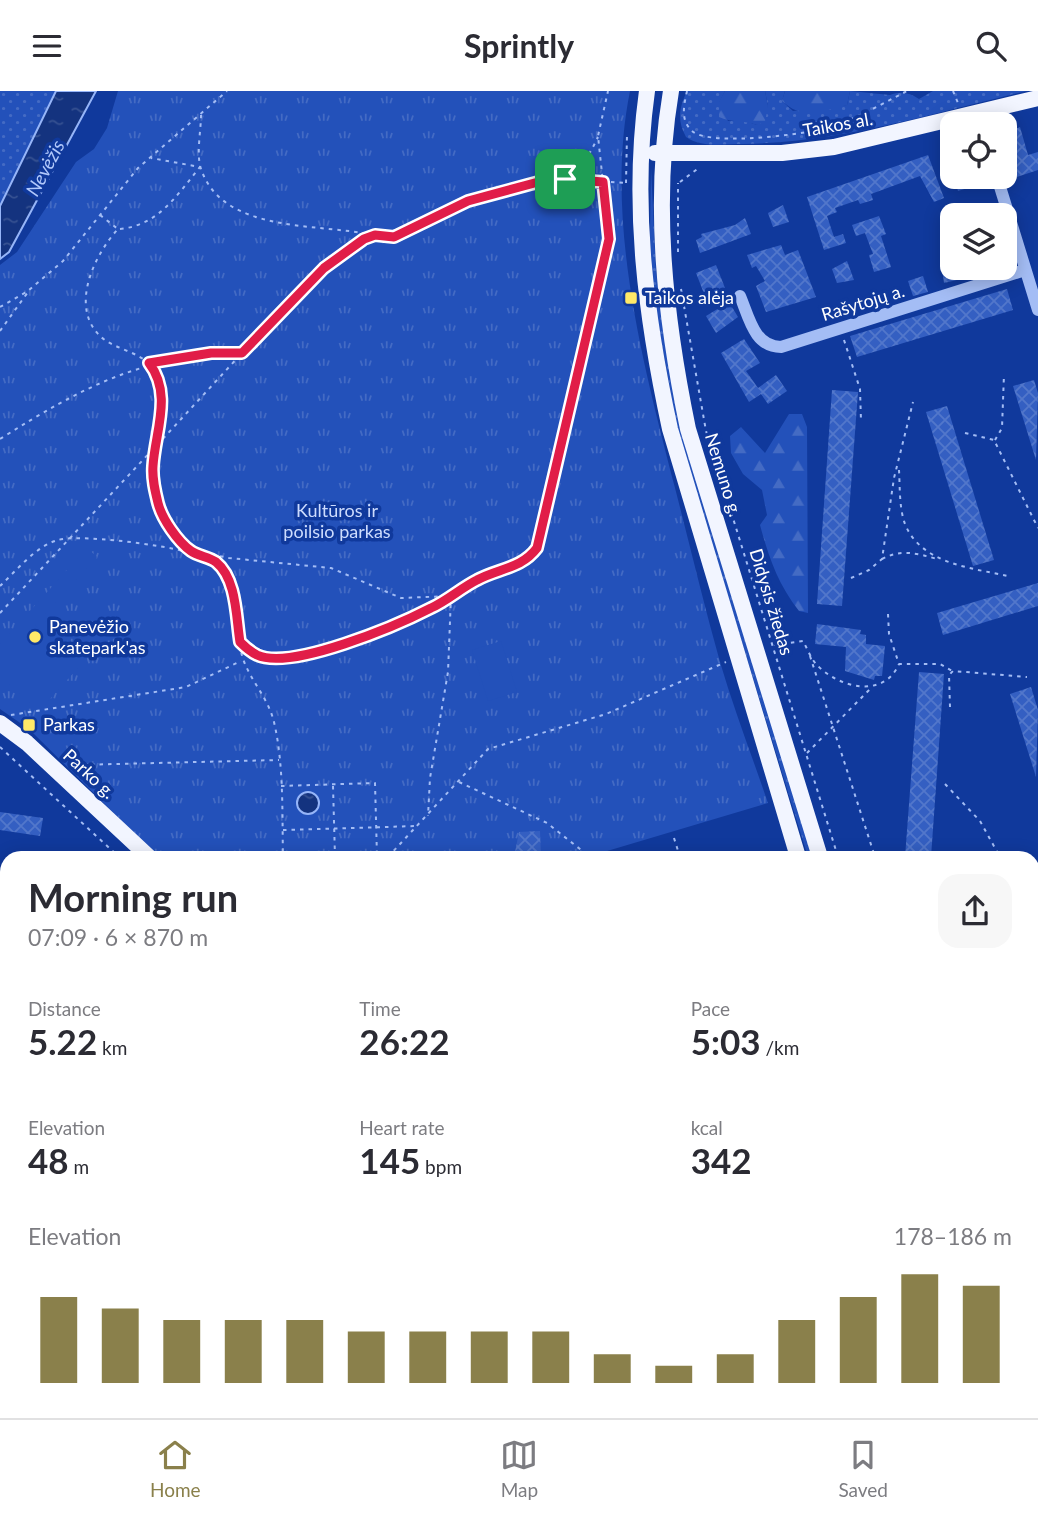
<!DOCTYPE html>
<html lang="en">
<head>
<meta charset="utf-8">
<style>
  body { margin:0; font-family:Lato,sans-serif; background:#f7f7f7; color:#2b2b33; height:100vh; display:flex; flex-direction:column; font-size:26px; white-space:nowrap }
  * { box-sizing:border-box; margin:0 }
  p { font-size:23px; color:#7c7c81 }
  .icon { flex:none; width:38px; height:38px; fill:none; stroke:currentColor; stroke-width:2; stroke-linecap:round; stroke-linejoin:round }
  .map { position:relative; flex:1; overflow:hidden }
  .sheet { position:absolute; left:0px; top:760px; width:1040px; height:569px; display:flex; flex-direction:column; background:#fff; border-radius:21px 21px 0 0; box-shadow:0 4px 18px #0003 }
  .sheet>* { flex:none }
  .tools { position:absolute; left:940px; top:21px; display:grid; gap:14px }
  .tools a { display:grid; place-items:center; width:77px; height:77px; border-radius:14px; background:#fff; box-shadow:0 4px 18px #0003; font-size:35px }
  .pin { position:absolute; display:grid; place-items:center; width:60px; height:60px; color:#fff; margin:-30px; border-radius:14px; box-shadow:0 4px 10px #0006 }
  .round { display:grid; place-items:center; flex:none; width:74px; height:74px; border-radius:21px; background:#f7f7f7 }
  .summary { display:flex; align-items:center; justify-content:space-between; height:119px; padding:0 28px }
  h1 { font-size:38px; font-weight:700; line-height:52px }
  .stats { display:grid; grid-template-columns:repeat(3,1fr); gap:10px; height:119px; padding:7px 28px }
  .stats div { display:grid; align-content:center }
  .stats b { font-size:35px; font-weight:700 }
  .stats small { font-size:19px; font-weight:400 }
  .stats p { font-size:19px }
  .chart { height:196px; padding:14px 28px }
  .chart p { display:flex; justify-content:space-between }
  .chart svg { width:100%; height:126px; margin-top:7px; stroke:#8a804b; stroke-width:6 }
  header { display:flex; justify-content:space-between; align-items:center; height:91px; padding:0 28px; background:#fff; font-size:32px; font-weight:700 }
  .dock { display:flex; justify-content:space-around; align-items:center; height:98px; border-top:2px solid #e1e1e2; background:#fff; font-size:19px; color:#7c7c81 }
  .dock a { display:grid; justify-items:center; gap:4px }
  .dock .on { color:#8a804b }
  .map>svg:first-child { display:block }
</style>
</head>
<body>
<header><svg class="icon" aria-label="menu" viewBox="0 0 24 24"><path d="M4 6h16M4 12h16M4 18h16"/></svg>Sprintly<svg class="icon" aria-label="search" viewBox="0 0 24 24"><circle cx="10" cy="10" r="6"/><path d="M15 15l6 6"/></svg></header>
<div class="map">
<svg width="1038" height="1327" viewBox="0 0 1038 1327">
  <defs>
    <pattern id="grass-dots" width="8" height="8" patternUnits="userSpaceOnUse" patternTransform="scale(1.75)"><rect width="8" height="8" fill="#2351ba"/><path d="M2 2h.1M6 6h.1" fill="none" stroke="#446bc4" stroke-width="1.8" stroke-linecap="round"/></pattern>
    <pattern id="forest-firs" width="22" height="20" patternUnits="userSpaceOnUse" patternTransform="scale(1.75)"><rect width="22" height="20" fill="#2351ba"/><path d="M5 1l3.5 6h-7zM16 11l3.5 6h-7z" fill="#446bc4"/></pattern>
    <pattern id="park-tufts" width="24" height="20" patternUnits="userSpaceOnUse" patternTransform="scale(1.75)"><rect width="24" height="20" fill="#2351ba"/><path d="M3 7l-1-3M5 7V3M7 7l1-3M15 17l-1-3M17 17v-4M19 17l1-3" fill="none" stroke="#446bc4"/></pattern>
    <pattern id="water-ripples" width="26" height="14" patternUnits="userSpaceOnUse" patternTransform="scale(1.75)"><rect width="26" height="14" fill="#14337f"/><path d="M2 4q2-2 4 0t4 0M15 11q2-2 4 0t4 0" fill="none" stroke="#375292"/></pattern>
    <pattern id="building-cross-hatch" width="8" height="8" patternUnits="userSpaceOnUse" patternTransform="scale(1.75)"><rect width="8" height="8" fill="#345fc2"/><path d="M0 0l8 8M0 8l8-8" fill="none" stroke="#5277cb"/></pattern>
  </defs>
  <rect width="100%" height="100%" fill="#10399c"/>
  <!-- grass -->
  <g fill="url(#grass-dots)">
    <polygon points="0,0 56,0 0,115"/>
    <path d="M687,0h38l-6,12 9,18 14,-1 15,5 11,-19 -3,-15h20l-3,10 11,10 54,-6 3,-14 40,4c10,-4 19,-3 29,4l14,-8h93c-96,23 -183,51 -283,53 -19,0 -41,4 -57,-7 -9,-16 -7,-29 1,-46z"/>
    <polygon points="651,77 656,181 670,281 813,766 808,766 678,343 654,209 650,146"/>
  </g>
  <!-- forest -->
  <g fill="url(#forest-firs)">
    <path d="M725,0h40l3,15 -3,16 -8,3c-13,-5 -26,-2 -38,-8v-15z"/>
    <path d="M785,0h65l-3,14c-25,6 -44,16 -65,-4z"/>
    <path d="M789,323h13l5,13 1,186 -9,-2c-21,-27 -30,-53 -39,-86l7,-10 -5,-25 -19,-16 -12,-21 -1,-17 11,-9 24,26z"/>
  </g>
  <!-- park -->
  <path fill="url(#park-tufts)" d="M118,0h512c-26,128 13,273 45,397 15,58 29,117 45,174 14,48 32,94 48,141l-181,54h-429l-129,-128 -29,-20v-444l17,-13 59,-90 18,-13 13,-21z"/>
  <!-- pitch -->
  <g fill="#2351ba">
    <polygon points="87,457 97,466 35,534 39,538 46,530 87,567 39,620 0,585 0,553"/>
    <polygon points="501,550 517,601 488,610 472,559"/>
  </g>
  <!-- water -->
  <g fill="url(#water-ripples)" stroke="#96b5f8" stroke-width="2">
    <polygon points="56,0 96,0 9,161 0,168 0,115"/>
    <circle cx="308" cy="712" r="11"/>
  </g>
  <!-- building -->
  <g fill="url(#building-cross-hatch)">
    <polygon points="1020,36 1028,64 1038,61 1038,79 1011,88 1004,67 1008,65 1004,43"/>
    <polygon points="928,64 944,107 934,111 920,85 871,103 873,109 860,113 858,109 835,117 837,121 827,125 834,146 843,143 846,152 824,159 807,106"/>
    <polygon points="954,86 975,86 977,94 958,100"/>
    <polygon points="783,114 789,131 773,136 768,122"/>
    <polygon points="879,125 886,143 881,145 891,176 874,181 869,164 873,163 865,142 856,145 852,134"/>
    <polygon points="745,127 751,143 700,162 696,149 702,146 701,143 735,134"/>
    <polygon points="781,154 785,164 798,159 816,206 766,221 756,195 765,190 756,175 752,177 747,164"/>
    <polygon points="951,167 957,189 944,192 941,170"/>
    <polygon points="847,170 854,189 837,192 832,178"/>
    <polygon points="716,174 725,197 705,205 696,182"/>
    <polygon points="923,185 928,201 913,205 908,190"/>
    <polygon points="1007,198 1013,219 857,266 850,245"/>
    <polygon points="729,211 738,226 716,242 706,225"/>
    <polygon points="744,248 760,272 746,280 758,297 776,284 787,300 768,313 761,303 749,311 721,262"/>
    <polygon points="1034,289 1038,302 1036,369 1013,295"/>
    <polygon points="832,299 858,301 842,515 817,513"/>
    <polygon points="947,315 994,469 973,475 926,321"/>
    <polygon points="1038,492 1038,515 943,544 937,522"/>
    <polygon points="817,533 861,539 860,543 866,544 866,553 885,555 882,585 875,585 874,589 845,580 846,556 815,553"/>
    <polygon points="919,581 944,583 931,766 905,766"/>
    <polygon points="1031,596 1038,619 1036,686 1010,603"/>
    <polygon points="0,721 43,727 40,745 0,739"/>
    <polygon points="540,740 541,766 514,766 519,741"/>
  </g>
  <g fill="none" stroke-linecap="round" stroke-linejoin="round">
    <!-- path -->
    <g stroke="#a4bdf5" stroke-width="2" stroke-dasharray="3.5 5" stroke-linecap="butt">
      <path d="M687,0c-3,14 -7,29 5,40 17,16 120,3 142,-5 25,-9 50,-23 73,-35"/>
      <polyline points="953,0 958,12"/>
      <path d="M201,24c0,16 -5,39 0,54 22,65 118,54 173,66"/>
      <path d="M566,88c16,-12 24,-25 32,-42"/>
      <polyline points="680,91 700,76"/>
      <polyline points="626,92 627,43"/>
      <path d="M100,124l18,14c-23,25 -49,77 -18,107 15,15 48,16 56,38 12,30 0,60 -3,90 -4,34 16,61 37,86"/>
      <path d="M120,138c39,-4 57,-34 80,-62l-49,-9"/>
      <polyline points="678,161 678,92"/>
      <polyline points="681,198 706,340 838,766"/>
      <polyline points="0,216 28,200 63,170 138,77 227,0"/>
      <polyline points="0,240 28,201"/>
      <polyline points="844,249 860,298 861,330"/>
      <polyline points="243,261 324,177 364,148 375,144 394,146 468,110 542,90 571,88 625,92"/>
      <polyline points="965,342 994,349 1038,437"/>
      <path d="M0,348c83,-52 142,-84 242,-86l-83,90"/>
      <polyline points="995,349 1002,337 1004,283"/>
      <path d="M899,379c1,16 0,38 6,54 16,40 67,44 103,52"/>
      <polyline points="195,460 229,467 331,477 401,507 451,505 448,581 430,687 428,725"/>
      <path d="M882,468c19,-10 34,-6 55,0"/>
      <polyline points="851,487 869,479 882,468 894,387 913,311"/>
      <path d="M0,495c17,-16 36,-40 58,-46 23,-7 140,8 158,22 21,17 20,56 24,80l18,14 10,2 50,-6 116,-45 44,-28 50,-20 9,-11 72,-309 -11,-103 10,-45"/>
      <polyline points="0,522 155,356"/>
      <polyline points="888,523 889,543 899,573 940,573 952,580"/>
      <path d="M240,553c2,29 27,49 34,78 10,43 8,91 9,135"/>
      <path d="M774,554l29,-4c4,7 8,18 14,24 22,23 67,34 82,-1"/>
      <polyline points="810,565 875,766"/>
      <polyline points="950,616 949,584 953,580 1027,586"/>
      <polyline points="11,624 186,596 241,570"/>
      <polyline points="0,656 119,766"/>
      <polyline points="807,662 872,596"/>
      <polyline points="74,674 279,669"/>
      <polyline points="459,691 547,732 590,766"/>
      <polyline points="945,693 980,730 1000,766"/>
      <polyline points="281,695 375,692 377,766"/>
      <polyline points="333,695 335,766"/>
      <polyline points="283,739 418,735"/>
      <polyline points="674,747 680,766"/>
      <polyline points="388,766 488,658 606,623 726,571"/>
      <polyline points="0,790 7,784"/>
      <polyline points="1032,865 1038,865"/>
      <polyline points="1032,884 1034,909"/>
      <polyline points="1032,938 1038,944"/>
      <polyline points="0,955 7,962"/>
      <polyline points="1032,996 1038,1000"/>
      <polyline points="0,1041 7,1040"/>
      <polyline points="1032,1050 1038,1049"/>
      <polyline points="1032,1081 1038,1079"/>
      <polyline points="0,1104 7,1098"/>
      <polyline points="0,1123 7,1128"/>
      <polyline points="7,1124 3,1125 7,1133"/>
      <polyline points="1032,1209 1038,1208"/>
      <polyline points="0,1259 7,1209"/>
      <polyline points="1032,1300 1038,1269"/>
      <polyline points="0,1314 7,1318"/>
      <polyline points="15,1321 18,1322"/>
      <polyline points="753,1321 772,1327"/>
      <polyline points="1024,1321 1038,1326"/>
      <polyline points="605,1327 605,1321"/>
    </g>
    <!-- minor -->
    <g stroke="#a4bdf5" stroke-width="12">
      <polyline points="997,86 1038,219"/>
      <path d="M740,205c9,21 14,51 41,51l244,-77"/>
    </g>
    <!-- major -->
    <g stroke="#f2f5ff" stroke-width="16">
      <path d="M647,0c-16,114 -1,227 23,338l128,428"/>
      <path d="M671,0c-19,113 -6,227 17,338l132,428"/>
      <polyline points="655,62 782,62 834,56 1038,7"/>
      <polyline points="0,632 27,652 149,766"/>
      <polyline points="894,1321 929,1327"/>
      <polyline points="952,1321 953,1327"/>
      <polyline points="972,1321 973,1327"/>
      <polyline points="788,1327 789,1321"/>
    </g>
  </g>
  <g fill="none" stroke-linecap="round" stroke-linejoin="round">
    <defs>
      <path id="route" d="M565,88l38,3 6,57 -72,309c-16,21 -38,20 -60,32 -16,8 -30,21 -46,28 -33,17 -140,63 -174,47 -6,-3 -12,-8 -17,-13 -4,-24 -3,-63 -24,-80 -7,-5 -18,-6 -25,-11 -13,-9 -29,-32 -33,-48 -3,-12 -6,-24 -5,-37 2,-34 20,-72 -4,-103l62,-10h31l82,-85 40,-29 11,-4 19,2 74,-36 74,-20z"/>
    </defs>
    <!-- route casing -->
    <use href="#route" stroke="#fff" stroke-width="14"/>
    <!-- route -->
    <use href="#route" stroke="#e11d48" stroke-width="9"/>
  </g>
  <!-- markers -->
  <g fill="#ffe968" stroke="#10399c" stroke-width="2.5">
    <rect x="624" y="200" width="14" height="14" rx="3.5"/>
    <circle cx="35" cy="546" r="7"/>
    <rect x="22" y="627" width="14" height="14" rx="3.5"/>
  </g>
  <g text-anchor="middle" stroke-width="7" stroke-linejoin="round" paint-order="stroke">
    <!-- street labels -->
    <g font-size="18" fill="#fff" stroke="#10399c">
      <text transform="translate(838 34) rotate(-10)" y="6">Taikos al.</text>
      <text transform="translate(863 212) rotate(-17)" y="6">Rašytojų a.</text>
      <text transform="translate(723 384) rotate(73)" y="6">Nemuno g.</text>
      <text transform="translate(771 511) rotate(73)" y="6">Didysis žiedas</text>
      <text transform="translate(89 683) rotate(43)" y="6">Parko g.</text>
    </g>
    <!-- poi labels -->
    <g font-size="18" fill="#fff" stroke="#10399c" text-anchor="start">
      <text x="645" y="213">Taikos alėja</text>
      <text x="49" y="542">Panevėžio<tspan x="49" dy="21">skatepark'as</tspan></text>
      <text x="43" y="640">Parkas</text>
    </g>
    <!-- park labels -->
    <g font-size="18" fill="#cddcfe" stroke="#10399c">
      <text x="337" y="426">Kultūros ir<tspan x="337" dy="21">poilsio parkas</tspan></text>
    </g>
    <!-- water labels -->
    <g font-size="19" font-style="italic" fill="#b1c8fb" stroke="#10399c">
      <text transform="translate(45 77) rotate(-62)" y="7">Nevėžis</text>
    </g>
  </g>
</svg>
<div class="tools">
<a><svg class="icon" aria-label="locate" viewBox="0 0 24 24"><circle cx="12" cy="12" r="6"/><path d="M12 2v4M12 18v4M2 12h4M18 12h4"/></svg></a>
<a><svg class="icon" aria-label="layers" viewBox="0 0 24 24"><path d="M12 4l9 5-9 5-9-5zM3 14l9 5 9-5"/></svg></a>
</div>
<div class="pin" style="left:565px;top:88px;background:#1e9e55"><svg class="icon" aria-label="arrive" viewBox="0 0 24 24"><path d="M6 21V4h12l-3 4 3 4H6"/></svg></div>
<section class="sheet">
<div class="summary"><div><h1>Morning run</h1><p>07:09 · 6 × 870 m</p></div><a class="round"><svg class="icon" aria-label="share" viewBox="0 0 24 24"><path d="M12 15V3M7 8l5-5 5 5M5 13v7h14v-7"/></svg></a></div>
<div class="stats">
<div><p>Distance</p><b>5.22<small> km</small></b></div>
<div><p>Time</p><b>26:22</b></div>
<div><p>Pace</p><b>5:03<small> /km</small></b></div>
</div>
<div class="stats">
<div><p>Elevation</p><b>48<small> m</small></b></div>
<div><p>Heart rate</p><b>145<small> bpm</small></b></div>
<div><p>kcal</p><b>342</b></div>
</div>
<div class="chart"><p><span>Elevation</span>178–186 m</p>
<svg viewBox="0 0 160 44" preserveAspectRatio="none"><path d="M5 44V14M15 44V18M25 44V22M35 44V22M45 44V22M55 44V26M65 44V26M75 44V26M85 44V26M95 44V34M105 44V38M115 44V34M125 44V22M135 44V14M145 44V6M155 44V10"/></svg>
</div>
</section>
</div>
<nav class="dock">
<a class="on"><svg class="icon" aria-label="home" viewBox="0 0 24 24"><path d="M3 11l9-7 9 7M6 9v11h12V9"/></svg>Home</a>
<a><svg class="icon" aria-label="map" viewBox="0 0 24 24"><path d="M3 6l6-2 6 2 6-2v14l-6 2-6-2-6 2zM9 4v14M15 6v14"/></svg>Map</a>
<a><svg class="icon" aria-label="saved" viewBox="0 0 24 24"><path d="M7 4h10v16l-5-4-5 4z"/></svg>Saved</a>
</nav>
</body>
</html>
